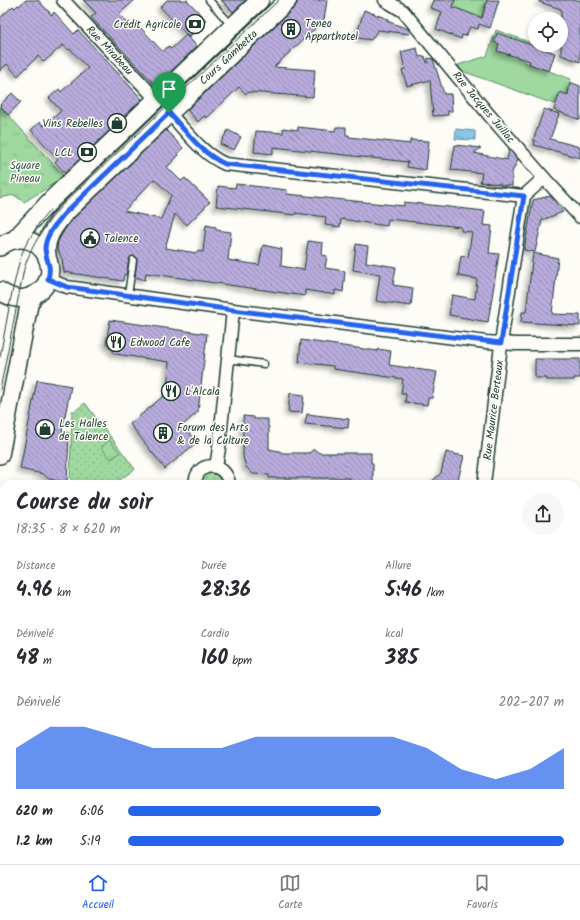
<!DOCTYPE html>
<html lang="fr">
<head>
<meta charset="utf-8">
<style>
  body { margin:0; font-family:Kalam,sans-serif; background:#f7f7f7; color:#2b2b33; height:100vh; display:flex; flex-direction:column; font-size:15px; white-space:nowrap }
  * { box-sizing:border-box; margin:0 }
  p { font-size:13px; color:#7c7c81 }
  .icon { flex:none; width:22px; height:22px; fill:none; stroke:currentColor; stroke-width:2; stroke-linecap:round; stroke-linejoin:round }
  .map { position:relative; flex:1; overflow:hidden }
  .details { position:absolute; left:0px; top:480px; width:580px; height:384px; display:flex; flex-direction:column; background:#fff; border-radius:12px 12px 0 0; box-shadow:0 2px 6px #0003 }
  .details>* { flex:none }
  .fabs { position:absolute; left:528px; top:12px; display:grid; gap:8px }
  .fabs a { display:grid; place-items:center; width:40px; height:40px; border-radius:50%; background:#fff; box-shadow:0 2px 6px #0003; font-size:20px }
  .pin { position:absolute; display:grid; place-items:center; width:34px; height:34px; color:#fff; margin:-41px -17px; border-radius:50% 50% 50% 0; rotate:-45deg; box-shadow:0 0 4px #0007 }
  .pin .icon { rotate:45deg }
  .round { display:grid; place-items:center; flex:none; width:42px; height:42px; border-radius:21px; background:#f7f7f7 }
  .overview { display:flex; align-items:center; justify-content:space-between; height:68px; padding:0 16px }
  h1 { font-size:22px; font-weight:800; line-height:30px }
  .metrics { display:grid; grid-template-columns:repeat(3,1fr); gap:6px; height:68px; padding:4px 16px }
  .metrics div { display:grid; align-content:center }
  .metrics b { font-size:20px; font-weight:800 }
  .metrics small { font-size:11px; font-weight:400 }
  .metrics p { font-size:11px }
  .chart { height:112px; padding:8px 16px }
  .chart p { display:flex; justify-content:space-between }
  .chart svg { width:100%; height:72px; margin-top:4px; fill:#2563eb; opacity:.7 }
  ul { padding:0 16px; list-style:none; font-size:13px }
  li { display:grid; grid-template-columns:64px 48px 1fr; align-items:center; height:30px }
  li i { height:10px; border-radius:5px; background:#2563eb }
  .tab-bar { display:flex; justify-content:space-around; align-items:center; height:56px; border-top:1px solid #e1e1e2; background:#fff; font-size:11px; color:#7c7c81 }
  .tab-bar a { display:grid; justify-items:center; gap:2px }
  .tab-bar .on { color:#2563eb }
  .map>svg:first-child { display:block }
</style>
</head>
<body>
<div class="map">
<svg width="580" height="864" viewBox="0 0 580 864">
  <defs>
    <pattern id="grass-dots" width="8" height="8" patternUnits="userSpaceOnUse"><rect width="8" height="8" fill="#9fd9a0"/><path d="M2 2h.1M6 6h.1" fill="none" stroke="#88bb8a" stroke-width="1.8" stroke-linecap="round"/></pattern>
    <pattern id="park-tufts" width="24" height="20" patternUnits="userSpaceOnUse"><rect width="24" height="20" fill="#9fd9a0"/><path d="M3 7l-1-3M5 7V3M7 7l1-3M15 17l-1-3M17 17v-4M19 17l1-3" fill="none" stroke="#88bb8a"/></pattern>
    <pattern id="water-ripples" width="26" height="14" patternUnits="userSpaceOnUse"><rect width="26" height="14" fill="#8bc5ea"/><path d="M2 4q2-2 4 0t4 0M15 11q2-2 4 0t4 0" fill="none" stroke="#71a1be"/></pattern>
    <pattern id="building-back-hatch" width="6" height="6" patternUnits="userSpaceOnUse"><rect width="6" height="6" fill="#b9acdd"/><path d="M-1 5l2 2M0 0l6 6M5-1l2 2" fill="none" stroke="#968db4"/></pattern>
    <filter id="shadow"><feDropShadow dx="-3.5" dy="3.5" stdDeviation="2" flood-color="#0004"/></filter>
  </defs>
  <rect width="100%" height="100%" fill="#fdfcf7"/>
  <filter id="ink" filterUnits="userSpaceOnUse"><feTurbulence type="fractalNoise" baseFrequency=".025" numOctaves="2"/><feDisplacementMap in="SourceGraphic" scale="8" xChannelSelector="R" yChannelSelector="G"/><feConvolveMatrix kernelMatrix="1 2 1 2 8 2 1 2 1" color-interpolation-filters="sRGB"/></filter>
  <g filter="url(#ink)">
    <!-- built -->
    <polygon fill="#e9e4ef" points="385,860 514,860 513,864 385,864"/>
    <!-- grass -->
    <g fill="url(#grass-dots)" stroke="#5f8b6a">
      <polygon points="85,403 135,469 114,484 75,484 70,478 72,411 75,411"/>
      <path d="M212,472l7,4 3,8h-22c2,-7 4,-11 12,-12z"/>
      <polygon points="3,511 4,593 0,593 0,531"/>
    </g>
    <!-- park -->
    <g fill="url(#park-tufts)" stroke="#5f8b6a">
      <polygon points="0,106 65,177 24,202 14,195 0,198"/>
      <polygon points="109,440 120,453 111,459 101,448"/>
      <polygon points="0,834 4,834 4,860 194,860 253,864 0,864"/>
    </g>
    <!-- garden -->
    <g fill="#9fd9a0" stroke="#5f8b6a">
      <polygon points="446,0 487,0 481,19 466,22 442,13"/>
      <polygon points="496,30 529,42 524,62 571,79 565,108 462,71 458,65 487,56"/>
    </g>
    <!-- water -->
    <polygon fill="url(#water-ripples)" stroke="#608fa1" points="456,129 475,131 475,140 455,139"/>
    <!-- building -->
    <g fill="url(#building-back-hatch)" stroke="#1f3d34" fill-rule="evenodd" filter="url(#shadow)">
      <polygon points="26,0 38,0 52,15 54,12 74,34 78,30 142,99 65,173 55,162 58,159 31,130 40,122 44,126 61,111 49,98 59,89 61,92 88,68 70,49 69,50 63,45 44,62 38,56 18,76 7,64 0,71 0,18 13,6 15,8 18,5 19,6"/>
      <polygon points="83,0 135,0 119,14 135,30 139,26 163,52 168,46 171,49 186,35 197,46 156,86 91,17 96,13"/>
      <polygon points="167,0 187,0 206,20 189,37 160,7"/>
      <polygon points="221,0 246,0 233,12"/>
      <polygon points="298,0 327,0 324,20 274,67 315,70 313,97 249,92 246,94 239,87 207,118 204,116 198,122 187,110 295,7"/>
      <polygon points="433,0 455,0 453,7 482,18 487,0 499,0 490,28 479,24 478,29 470,27 466,36 462,35 461,39 436,29 442,12 430,8"/>
      <polygon points="539,0 580,0 580,62 561,55 561,9 539,2"/>
      <polygon points="364,10 388,19 387,21 408,29 410,31 409,34 378,30 371,40 358,38 359,27"/>
      <polygon points="497,33 555,53 549,71 529,64 530,61 497,51 499,44 494,42"/>
      <polygon points="417,48 419,57 425,56 427,63 428,63 428,58 433,59 444,94 451,94 452,111 448,111 448,115 433,116 430,80 407,86 402,70 405,69 401,52"/>
      <polygon points="570,82 580,86 580,120 554,110 560,92 568,95"/>
      <polygon points="12,93 21,102 8,115 0,105"/>
      <polygon points="544,109 559,114 550,139 580,147 580,158 534,145 535,141 533,141"/>
      <polygon points="298,127 335,131 336,127 346,127 346,135 349,135 349,137 410,144 410,140 429,141 426,170 407,167 408,162 273,147 273,154 254,152 256,131 283,133 283,128 298,130"/>
      <path d="M166,130l17,18 -5,6 1,1 -12,12 14,14 4,-3 25,24 -23,23 -12,-11 -10,34 32,5v-2l6,1 3,-27 10,2v3l15,2 -3,28 31,5 4,-20 19,4 -1,17 23,4 4,-29 15,2 -1,12 5,1 -2,12 20,3 -2,21 -8,-2v5l-30,-5v6l-159,-23 -1,7 -10,-3 2,-17 -1,-3 -3,-1 -4,3 -3,16h-2l-1,6 -59,-9 -2,-13 -5,-11 1,-7 7,-12 10,-12zM154,179l17,16 -10,24 -37,-8z"/>
      <polygon points="228,130 241,137 234,150 220,144"/>
      <polygon points="455,145 481,148 474,153 507,160 509,149 518,160 512,172 512,186 505,185 504,186 500,186 501,184 480,182 482,173 451,170"/>
      <polygon points="236,184 287,190 287,194 374,203 404,206 404,202 485,211 483,225 492,226 489,253 499,254 488,322 449,315 452,295 475,299 477,279 458,276 461,256 468,257 472,232 461,231 461,227 388,219 387,226 341,219 340,227 325,225 326,217 295,213 295,215 216,206 218,186 235,188"/>
      <polygon points="550,196 563,212 542,220 535,252 524,250 533,200"/>
      <polygon points="356,244 368,246 366,262 396,267 393,285 413,288 411,306 376,301 380,274 353,270"/>
      <polygon points="533,253 558,258 552,314 580,315 580,326 521,322 522,312 526,312"/>
      <polygon points="110,320 207,334 198,412 183,425 197,442 165,469 130,424 167,393 169,362 115,354 106,343"/>
      <polygon points="301,340 378,351 378,349 391,351 389,365 437,372 432,398 428,398 427,405 405,402 406,394 401,394 403,379 333,369 333,366 299,362"/>
      <polygon points="535,359 580,359 580,378 574,378 574,380 547,380 547,378 535,378"/>
      <polygon points="37,380 71,386 62,431 69,433 67,483 49,479 43,474 20,469"/>
      <polygon points="290,393 304,395 302,413 288,412"/>
      <polygon points="307,414 349,419 348,428 305,424"/>
      <polygon points="243,416 254,417 254,419 268,419 268,427 269,427 269,449 279,451 283,453 309,453 314,449 319,453 371,453 371,463 373,463 373,484 351,484 350,478 269,478 269,475 253,474 246,467 243,457"/>
      <polygon points="446,452 464,456 457,484 429,484 441,473"/>
    </g>
    <g fill="none" stroke-linecap="round" stroke-linejoin="round">
      <defs>
        <g id="lane">
          <polyline points="209,0 231,25"/>
          <polyline points="128,295 133,260"/>
          <polyline points="228,359 264,364"/>
        </g>
        <g id="street">
          <polyline points="63,0 156,99"/>
          <polyline points="385,0 403,11 490,116 544,178 580,217"/>
          <path d="M169,113c17,18 33,41 56,51l299,32"/>
          <polyline points="48,279 67,287 82,289 233,310 486,342 516,344 580,344"/>
          <polyline points="216,467 219,448 233,310"/>
          <path d="M195,484c1,-24 31,-23 34,0"/>
          <polyline points="484,484 503,329 524,196 544,178"/>
          <polyline points="0,710 4,710"/>
          <polyline points="576,742 580,741"/>
          <polyline points="0,793 4,793"/>
          <polyline points="0,817 4,817"/>
        </g>
        <g id="secondary">
          <polyline points="14,240 51,200 260,0"/>
          <path d="M0,247c39,-30 73,34 29,50 -10,4 -20,0 -29,-6"/>
          <path d="M47,255c-3,-17 8,-29 17,-41l224,-214"/>
          <polyline points="0,455 29,305 34,295"/>
        </g>
      </defs>
      <!-- lane casing -->
      <use href="#lane" stroke="#1f3d34" stroke-width="9"/>
      <!-- street casing -->
      <use href="#street" stroke="#1f3d34" stroke-width="15"/>
      <!-- secondary casing -->
      <use href="#secondary" stroke="#1f3d34" stroke-width="20"/>
      <!-- lane -->
      <use href="#lane" stroke="#fdfcf7" stroke-width="6"/>
      <!-- street -->
      <use href="#street" stroke="#fdfcf7" stroke-width="12"/>
      <!-- secondary -->
      <use href="#secondary" stroke="#fdfcf7" stroke-width="17"/>
      <!-- tram -->
      <g stroke="#1f3d34" stroke-width="1">
        <polyline points="0,357 11,297 20,259 24,248 39,223 50,210"/>
        <path d="M0,390l24,-121c7,-24 21,-43 37,-63l218,-206"/>
      </g>
    </g>
  </g>
  <g fill="none" stroke-linecap="round" stroke-linejoin="round" filter="url(#ink)">
    <defs>
      <path id="route" d="M169,113c17,18 33,41 56,51l299,32 -23,147 -268,-33 -151,-21 -15,-2 -19,-8c4,-15 -2,-17 -3,-30 0,-14 12,-26 19,-35z"/>
    </defs>
    <!-- route casing -->
    <use href="#route" stroke="#fff" stroke-width="8"/>
    <!-- route -->
    <use href="#route" stroke="#2563eb" stroke-width="5"/>
  </g>
  <!-- icons -->
  <defs>
    <symbol id="bank-ring" viewBox="-11 -11 22 22"><circle r="9.5" fill="#fdfcf7" stroke="#1f3d34" stroke-width="1.5"/><path d="M-6-4H6V4H-6ZM0-2.3a2.3 2.3 0 1 0 0 4.6a2.3 2.3 0 1 0 0-4.6Z" fill="#1f3d34"/></symbol>
    <symbol id="building-ring" viewBox="-11 -11 22 22"><circle r="9.5" fill="#fdfcf7" stroke="#1f3d34" stroke-width="1.5"/><path d="M-4-6H4V6H1V3H-1V6H-4ZM-2.5-4.3h1.7v1.8h-1.7ZM.8-4.3h1.7v1.8H.8ZM-2.5-1h1.7V.8h-1.7ZM.8-1h1.7V.8H.8Z" fill="#1f3d34"/></symbol>
    <symbol id="shop-ring" viewBox="-11 -11 22 22"><circle r="9.5" fill="#fdfcf7" stroke="#1f3d34" stroke-width="1.5"/><path d="M-5-2.5h2.3a2.7 3.5 0 0 1 5.4 0H5L5.5 6h-11ZM-1.5-2.5h3a1.5 2.3 0 0 0-3 0Z" fill="#1f3d34"/></symbol>
    <symbol id="civic-ring" viewBox="-11 -11 22 22"><circle r="9.5" fill="#fdfcf7" stroke="#1f3d34" stroke-width="1.5"/><path d="M-.6-6.5H3V-4.5H.6V-3L4-1V1h2V6H-6V1h2V-1L-.6-3ZM-1.2 2.5V6h2.4V2.5Z" fill="#1f3d34"/></symbol>
    <symbol id="restaurant-ring" viewBox="-11 -11 22 22"><circle r="9.5" fill="#fdfcf7" stroke="#1f3d34" stroke-width="1.5"/><path d="M-5-6h1v4h1v-4h1v4h1v-4h1v5L-1.5 .5V6h-2V.5L-5-1ZM5-6V6H3V1.5H1.5Q1.5-4 5-6Z" fill="#1f3d34"/></symbol>
  </defs>
  <g fill-rule="evenodd">
    <use href="#bank-ring" x="184" y="13" width="22" height="22"/>
    <use href="#building-ring" x="280" y="18" width="22" height="22"/>
    <use href="#shop-ring" x="106" y="112" width="22" height="22"/>
    <use href="#bank-ring" x="76" y="141" width="22" height="22"/>
    <use href="#civic-ring" x="79" y="227" width="22" height="22"/>
    <use href="#restaurant-ring" x="105" y="331" width="22" height="22"/>
    <use href="#restaurant-ring" x="160" y="380" width="22" height="22"/>
    <use href="#shop-ring" x="34" y="418" width="22" height="22"/>
    <use href="#building-ring" x="152" y="422" width="22" height="22"/>
  </g>
  <g text-anchor="middle" stroke-width="3" stroke-linejoin="round" paint-order="stroke">
    <!-- poi labels -->
    <g font-size="11" fill="#1f3d34" stroke="#fdfcf7" text-anchor="start">
      <text x="305" y="27">Teneo<tspan x="305" dy="13">Apparthotel</tspan></text>
      <text x="181" y="28" text-anchor="end">Crédit Agricole</text>
      <text x="103" y="127" text-anchor="end">Vins Rebelles</text>
      <text x="73" y="156" text-anchor="end">LCL</text>
      <text x="104" y="242">Talence</text>
      <text x="130" y="346">Edwood Cafe</text>
      <text x="185" y="395">L'Alcala</text>
      <text x="59" y="427">Les Halles<tspan x="59" dy="13">de Talence</tspan></text>
      <text x="177" y="431">Forum des Arts<tspan x="177" dy="13">&amp; de la Culture</tspan></text>
    </g>
    <!-- street labels -->
    <g font-size="11" fill="#1f3d34" stroke="#fdfcf7">
      <text transform="translate(110 50) rotate(47)" y="4">Rue Mirabeau</text>
      <text transform="translate(228 57) rotate(-43)" y="4">Cours Gambetta</text>
      <text transform="translate(484 107) rotate(50)" y="4">Rue Jacques Juillac</text>
      <text transform="translate(493 410) rotate(-83)" y="4">Rue Maurice Berteaux</text>
    </g>
    <!-- park labels -->
    <g font-size="11" fill="#395c4a" stroke="#fdfcf7">
      <text x="25" y="169">Square<tspan x="25" dy="13">Pineau</tspan></text>
    </g>
  </g>
</svg>
<div class="fabs">
<a><svg class="icon" aria-label="locate" viewBox="0 0 24 24"><circle cx="12" cy="12" r="6"/><path d="M12 2v4M12 18v4M2 12h4M18 12h4"/></svg></a>
</div>
<div class="pin" style="left:169px;top:113px;background:#1e9e55"><svg class="icon" aria-label="arrive" viewBox="0 0 24 24"><path d="M6 21V4h12l-3 4 3 4H6"/></svg></div>
<section class="details">
<div class="overview"><div><h1>Course du soir</h1><p>18:35 · 8 × 620 m</p></div><a class="round"><svg class="icon" aria-label="share" viewBox="0 0 24 24"><path d="M12 15V3M7 8l5-5 5 5M5 13v7h14v-7"/></svg></a></div>
<div class="metrics">
<div><p>Distance</p><b>4.96<small> km</small></b></div>
<div><p>Durée</p><b>28:36</b></div>
<div><p>Allure</p><b>5:46<small> /km</small></b></div>
</div>
<div class="metrics">
<div><p>Dénivelé</p><b>48<small> m</small></b></div>
<div><p>Cardio</p><b>160<small> bpm</small></b></div>
<div><p>kcal</p><b>385</b></div>
</div>
<div class="chart"><p><span>Dénivelé</span>202–207 m</p>
<svg viewBox="0 0 160 44" preserveAspectRatio="none"><path d="M0 44V19L10 6L20 6L30 12L40 19L50 19L60 19L70 12L80 12L90 12L100 12L110 12L120 19L130 32L140 38L150 32L160 19V44z"/></svg>
</div>
<ul>
<li><b>620 m</b>6:06<i style="width:58%"></i></li>
<li><b>1.2 km</b>5:19<i style="width:100%"></i></li>
</ul>
</section>
</div>
<nav class="tab-bar">
<a class="on"><svg class="icon" aria-label="home" viewBox="0 0 24 24"><path d="M3 11l9-7 9 7M6 9v11h12V9"/></svg>Accueil</a>
<a><svg class="icon" aria-label="map" viewBox="0 0 24 24"><path d="M3 6l6-2 6 2 6-2v14l-6 2-6-2-6 2zM9 4v14M15 6v14"/></svg>Carte</a>
<a><svg class="icon" aria-label="saved" viewBox="0 0 24 24"><path d="M7 4h10v16l-5-4-5 4z"/></svg>Favoris</a>
</nav>
</body>
</html>
